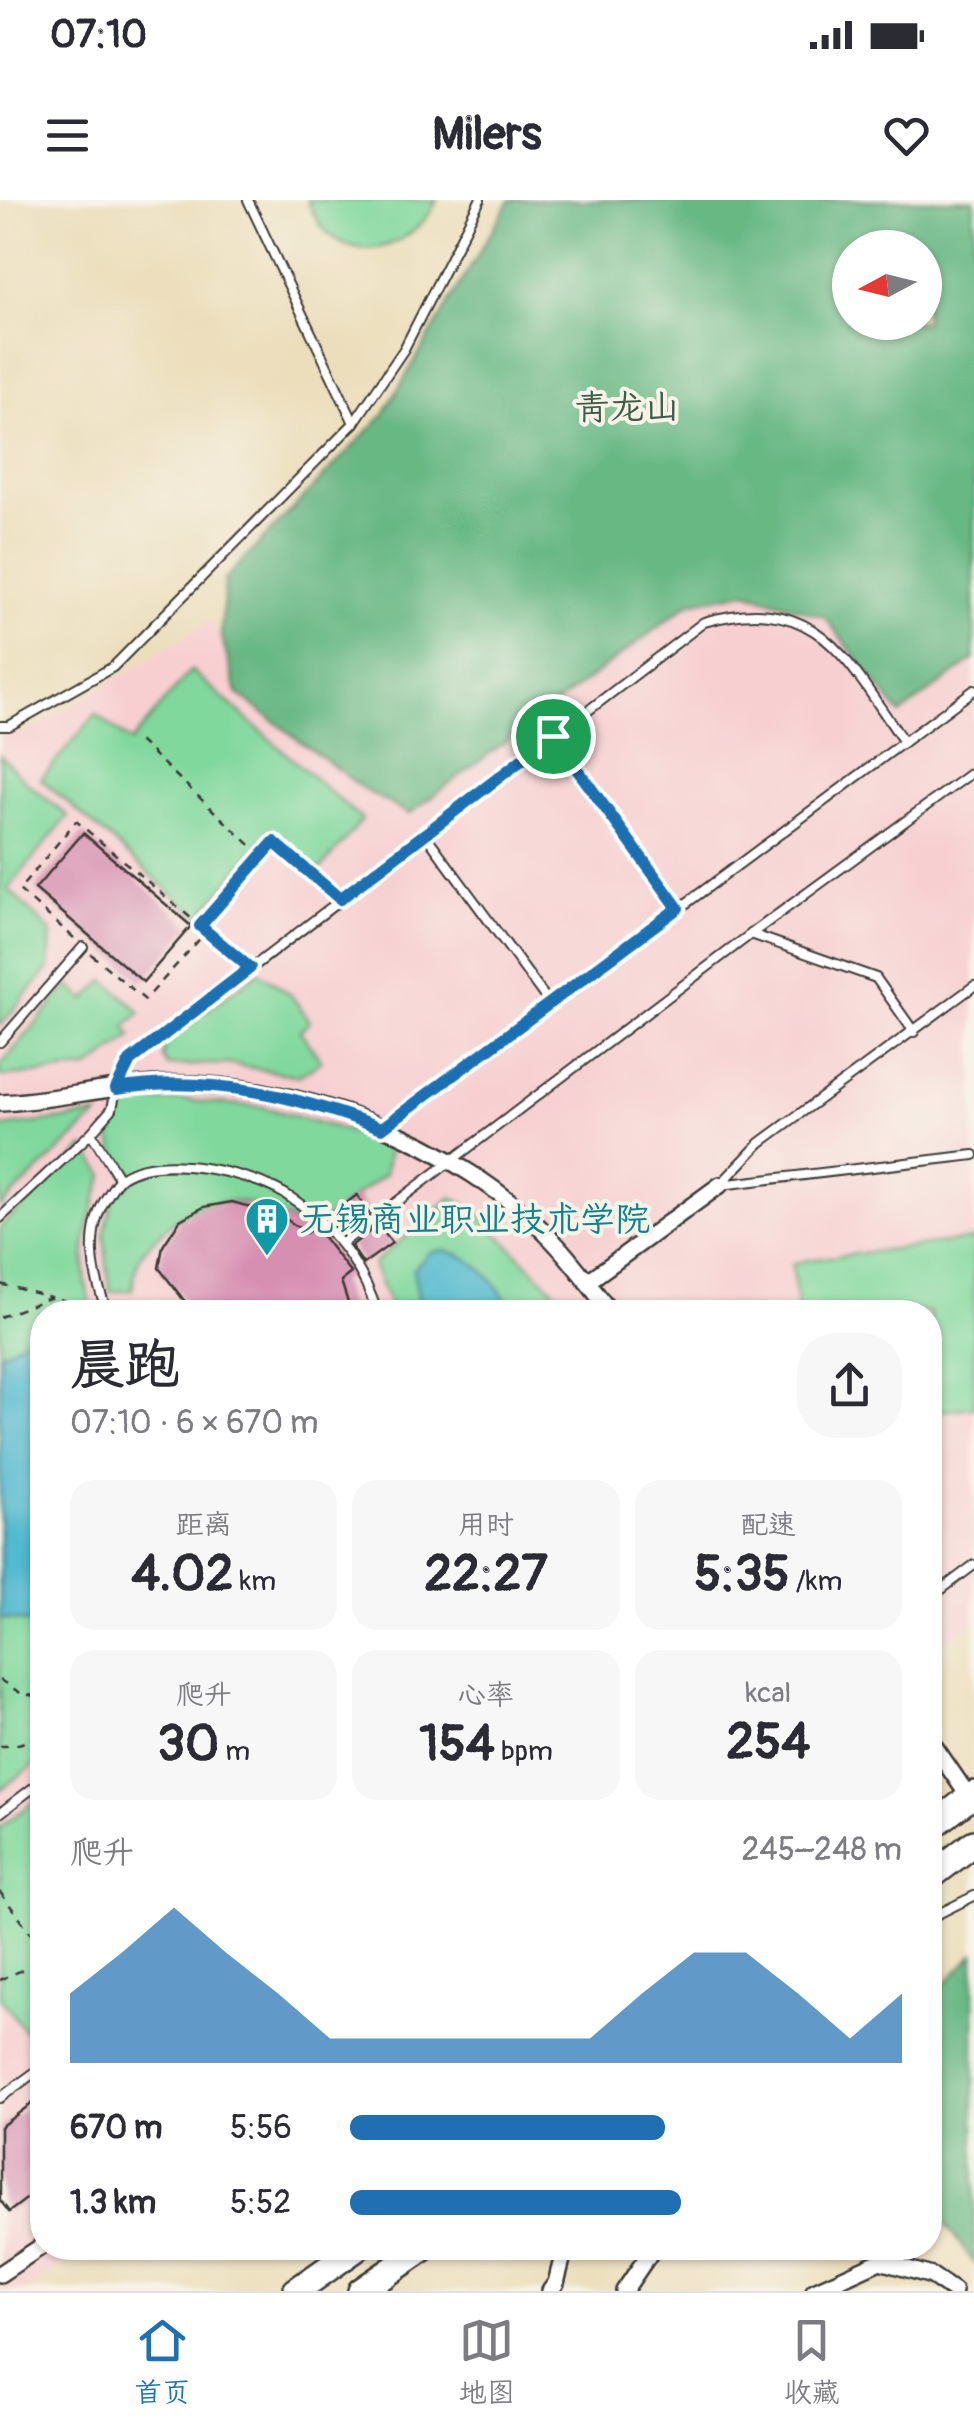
<!DOCTYPE html>
<html lang="zh">
<head>
<meta charset="utf-8">
<style>
  body { margin:0; font-family:Pangolin,"LXGW WenKai TC",sans-serif; background:#f7f7f7; color:#2b2b33; height:100vh; display:flex; flex-direction:column; font-size:38px; white-space:nowrap }
  * { box-sizing:border-box; margin:0 }
  p { font-size:32px; color:#7c7c81 }
  .icon { flex:none; width:55px; height:55px; fill:none; stroke:currentColor; stroke-width:2; stroke-linecap:round; stroke-linejoin:round }
  .map { position:relative; flex:1; overflow:hidden }
  .side { position:absolute; left:30px; top:1100px; width:912px; height:960px; display:flex; flex-direction:column; background:#fff; border-radius:40px; box-shadow:0 2px 8px #0004 }
  .side>* { flex:none }
  .needle { width:65px; rotate:263deg }
  .controls { position:absolute; left:832px; top:30px; display:grid; gap:20px }
  .controls a { display:grid; place-items:center; width:110px; height:110px; border-radius:50%; background:#fff; box-shadow:0 2px 8px #0004; font-size:50px }
  .pin { position:absolute; display:grid; place-items:center; width:85px; height:85px; color:#fff; margin:-42px; border:5px solid #fff; border-radius:50%; box-shadow:0 2px 10px #0007 }
  .round { display:grid; place-items:center; flex:none; width:105px; height:105px; border-radius:40px; background:#f7f7f7 }
  .summary { display:flex; align-items:center; justify-content:space-between; height:170px; padding:0 40px }
  h1 { font-size:55px; font-weight:700; line-height:75px }
  .stats { display:grid; grid-template-columns:repeat(3,1fr); gap:15px; height:170px; padding:10px 40px }
  .stats div { display:grid; align-content:center; border-radius:25px; background:#f7f7f7; text-align:center }
  .stats b { font-size:50px; font-weight:700 }
  .stats small { font-size:28px; font-weight:400 }
  .stats p { font-size:28px }
  .chart { height:280px; padding:20px 40px }
  .chart p { display:flex; justify-content:space-between }
  .chart svg { width:100%; height:180px; margin-top:10px; fill:#1f6fb2; opacity:.7 }
  ul { padding:0 40px; list-style:none; font-size:32px }
  li { display:grid; grid-template-columns:160px 120px 1fr; align-items:center; height:75px }
  li i { height:25px; border-radius:12px; background:#1f6fb2 }
  .status { display:flex; justify-content:space-between; align-items:center; height:70px; padding:0 50px; background:#fff; direction:ltr }
  .status svg { height:28px; fill:currentColor }
  header { display:flex; justify-content:space-between; align-items:center; height:130px; padding:0 40px; background:#fff; font-size:45px; font-weight:700 }
  .dock { display:flex; justify-content:space-around; align-items:center; height:140px; border-top:2px solid #e1e1e2; background:#fff; font-size:28px; color:#7c7c81 }
  .dock a { display:grid; justify-items:center; gap:5px }
  .dock .on { color:#1f6fb2 }
  .map>svg:first-child { display:block }
</style>
</head>
<body>
<div class="status"><b>07:10</b><svg viewBox="0 0 49 12"><path d="M0 12V9h3v3zM5 12V6h3v6zM10 12V3h3v9zM15 12V0h3v12zM26 1h20v11H26zM47 4h2v5h-2z"/></svg></div>
<header><svg class="icon" aria-label="menu" viewBox="0 0 24 24"><path d="M4 6h16M4 12h16M4 18h16"/></svg>Milers<svg class="icon" aria-label="heart" viewBox="0 0 24 24"><path d="M12 20l-8-8c-3-5 5-10 8-4 3-6 11-1 8 4z"/></svg></header>
<div class="map">
<svg width="974" height="2091" viewBox="0 0 974 2091">
  <rect width="100%" height="100%" fill="#f7f3e8"/>
  <filter id="ink" filterUnits="userSpaceOnUse"><feTurbulence type="fractalNoise" baseFrequency=".01" numOctaves="2"/><feDisplacementMap in="SourceGraphic" scale="20" xChannelSelector="R" yChannelSelector="G"/><feConvolveMatrix kernelMatrix="1 2 1 2 8 2 1 2 1" color-interpolation-filters="sRGB"/></filter>
  <filter id="wash" filterUnits="userSpaceOnUse"><feTurbulence type="fractalNoise" baseFrequency=".0048" numOctaves="4" result="noise"/><feDisplacementMap in="SourceGraphic" scale="40" xChannelSelector="R" yChannelSelector="G"/><feGaussianBlur stdDeviation="2.25" result="paint"/><feColorMatrix in="noise" values="0 0 0 0 0 0 0 0 0 0 0 0 0 0 0 0 0 1.4 0 .05"/><feComposite in="paint" operator="in"/></filter>
  <g filter="url(#wash)">
    <rect width="100%" height="100%" fill="#ecdebb"/>
    <!-- built -->
    <polygon fill="#f7cfd1" points="753,319 912,509 974,460 974,1423 930,1453 930,1112 42,1112 42,2048 88,2048 26,2091 0,2091 0,535 30,531 210,422 409,614"/>
    <!-- green -->
    <g fill="#80d89d" stroke="#4e7a5c" stroke-width="2.5">
      <path d="M307,0h130c-18,40 -71,67 -109,33 -11,-9 -15,-21 -21,-33z"/>
      <polygon points="191,470 362,620 318,672 270,631 199,717 41,579 96,514 131,542"/>
      <polygon points="0,555 26,582 68,616 8,689 51,732 49,768 0,826"/>
      <polygon points="259,772 291,795 310,822 300,831 321,861 299,876 229,864 168,866 163,858 166,840"/>
      <polygon points="105,780 141,812 126,826 132,837 88,869 0,877 0,866 69,785 85,800"/>
      <path d="M183,900l80,7 127,36 -5,31 -77,58c-51,-36 -102,-47 -149,3 -7,7 -17,15 -20,24 -4,10 -5,21 -7,31l-22,2 -6,-57 9,-38 18,-15c-19,-35 -33,-49 0,-80z"/>
      <polygon points="98,915 0,1007 0,927"/>
      <path d="M85,947l19,28c-16,45 -29,91 -10,137h-52v447l-42,31v-563z"/>
      <polygon points="452,997 476,1012 562,1098 573,1112 392,1112 373,1064"/>
      <polygon points="974,1039 974,1207 930,1212 930,1112 798,1112 792,1065 806,1060"/>
      <polygon points="42,1596 42,1855 0,1797 0,1627"/>
    </g>
    <!-- forest -->
    <g fill="#68b884" stroke="#426a50" stroke-width="2.5" fill-rule="evenodd">
      <path d="M510,0h464v459l-74,55 -75,-97 -79,-25 -56,11 -281,211 -43,-23 -129,-98 -16,-58 4,-56 158,-164zM850,48h75v74h-75z"/>
      <polygon points="974,1754 974,2063 940,2017 930,1990 930,1799"/>
    </g>
    <!-- water -->
    <g fill="#51bacf" stroke="#366b76" stroke-width="2.5">
      <path d="M440,1050c35,3 58,35 74,62h-93l-8,-42 16,-17z"/>
      <polygon points="42,1134 42,1425 0,1418 0,1154 31,1135"/>
    </g>
    <g id="blocks">
      <!-- building -->
      <g fill="#d78fb1">
        <polygon points="83,633 191,726 143,782 35,689"/>
        <polygon points="357,995 369,1013 342,1034 327,1017"/>
        <polygon points="232,1002 280,1015 306,1033 315,1027 351,1073 341,1081 351,1112 193,1112 159,1068 163,1046 180,1020 204,1007"/>
        <polygon points="378,1025 392,1043 363,1064 351,1046"/>
        <polygon points="42,1896 42,1987 9,2012 0,2000 0,1927"/>
      </g>
    </g>
  </g>
  <g filter="url(#ink)">
    <use href="#blocks" fill-opacity="0" stroke="#3b3934" stroke-width="2.5"/>
    <g fill="none" stroke-linecap="round" stroke-linejoin="round">
      <defs>
        <g id="service">
          <polyline points="248,0 354,223"/>
          <polyline points="0,526 9,526 113,467 354,223 404,149 480,0"/>
          <polyline points="553,536 678,708"/>
          <polyline points="425,634 550,804"/>
          <polyline points="751,734 876,778 914,832"/>
          <polyline points="0,842 83,747"/>
          <polyline points="382,929 974,490"/>
          <polyline points="91,933 119,978"/>
          <polyline points="720,985 760,943 974,786"/>
          <polyline points="720,985 974,955"/>
          <path d="M0,1018l91,-85 21,-24 4,-20 14,-28 574,-439c115,-32 142,38 200,120"/>
          <polyline points="341,1044 751,734 974,571"/>
          <path d="M108,1112c-16,-36 -24,-82 0,-117 4,-6 8,-14 14,-18 38,-25 126,-5 163,17 43,26 77,70 92,118"/>
          <polyline points="930,1398 974,1365"/>
          <polyline points="0,1613 42,1581"/>
          <polyline points="930,1718 974,1696"/>
          <polyline points="0,1898 42,1867"/>
        </g>
        <g id="minor">
          <path d="M0,903c53,-2 106,-17 159,-19 137,-5 300,57 394,157 21,22 39,47 57,71"/>
          <polyline points="587,1082 720,985"/>
          <polyline points="930,1540 969,1597"/>
          <polyline points="0,2074 42,2046"/>
          <polyline points="550,2091 556,2083 565,2048"/>
          <polyline points="624,2091 652,2050 649,2048"/>
          <polyline points="814,2091 880,2061 932,2076 954,2091"/>
        </g>
        <g id="primary">
          <polyline points="930,1628 974,1594"/>
          <polyline points="930,1677 974,1643"/>
          <polyline points="296,2091 357,2048"/>
          <polyline points="361,2091 424,2048"/>
        </g>
      </defs>
      <!-- service casing -->
      <use href="#service" stroke="#3b3934" stroke-width="12"/>
      <!-- minor casing -->
      <use href="#minor" stroke="#3b3934" stroke-width="20"/>
      <!-- primary casing -->
      <use href="#primary" stroke="#3b3934" stroke-width="30"/>
      <!-- path -->
      <g stroke="#3b3934" stroke-width="2.5" stroke-dasharray="8 8" stroke-linecap="butt">
        <polyline points="139,541 262,656"/>
        <polyline points="201,725 274,642 332,691"/>
        <polyline points="74,738 19,690 76,621 243,762"/>
        <polyline points="91,754 145,800 206,732"/>
        <polyline points="0,1084 50,1097"/>
        <polyline points="0,1117 52,1097 95,1109"/>
        <polyline points="0,1480 22,1494 42,1497"/>
        <path d="M0,1546c16,0 32,-4 42,-17"/>
        <polyline points="0,1692 42,1748"/>
        <polyline points="42,1749 38,1758 42,1765"/>
        <polyline points="0,1780 40,1762"/>
      </g>
      <!-- service -->
      <use href="#service" stroke="#fff" stroke-width="8"/>
      <!-- minor -->
      <use href="#minor" stroke="#fff" stroke-width="15"/>
      <!-- primary -->
      <use href="#primary" stroke="#fff" stroke-width="25"/>
    </g>
  </g>
  <g fill="none" stroke-linecap="round" stroke-linejoin="round" filter="url(#ink)">
    <defs>
      <path id="route" d="M553,536l125,172 -296,220c-85,-32 -174,-54 -266,-39l14,-28 120,-93 -50,-42 74,-84 66,57z"/>
    </defs>
    <!-- route casing -->
    <use href="#route" stroke="#fff" stroke-width="20"/>
    <!-- route -->
    <use href="#route" stroke="#1f6fb2" stroke-width="12"/>
  </g>
  <!-- icons -->
  <defs>
    <symbol id="building-pin" viewBox="-11 -11 22 30"><path d="M0 17L-7.5 6A9.5 9.5 0 1 1 7.5 6Z" fill="#0f9aa8" stroke="#f7f3e8"/><path d="M-4-6H4V6H1V3H-1V6H-4ZM-2.5-4.3h1.7v1.8h-1.7ZM.8-4.3h1.7v1.8H.8ZM-2.5-1h1.7V.8h-1.7ZM.8-1h1.7V.8H.8Z" fill="#fff"/></symbol>
  </defs>
  <g fill-rule="evenodd">
    <use href="#building-pin" x="242" y="994" width="50" height="68"/>
  </g>
  <g text-anchor="middle" stroke-width="8" stroke-linejoin="round" paint-order="stroke">
    <!-- park labels -->
    <g font-size="35" fill="#3f5e49" stroke="#f7f3e8">
      <text x="627" y="219">青龙山</text>
    </g>
    <!-- culture labels -->
    <g font-size="35" fill="#0d838f" stroke="#f7f3e8" text-anchor="start">
      <text x="300" y="1031">无锡商业职业技术学院</text>
    </g>
  </g>
</svg>
<div class="controls">
<a><svg class="needle" viewBox="-14 -14 28 28"><path d="M0-13l5 13h-10z" fill="#e53935"/><path d="M0 13l5-13h-10z" fill="#7c7c81"/></svg></a>
</div>
<div class="pin" style="left:553px;top:536px;background:#1e9e55"><svg class="icon" aria-label="arrive" viewBox="0 0 24 24"><path d="M6 21V4h12l-3 4 3 4H6"/></svg></div>
<section class="side">
<div class="summary"><div><h1>晨跑</h1><p>07:10 · 6 × 670 m</p></div><a class="round"><svg class="icon" aria-label="share" viewBox="0 0 24 24"><path d="M12 15V3M7 8l5-5 5 5M5 13v7h14v-7"/></svg></a></div>
<div class="stats">
<div><p>距离</p><b>4.02<small> km</small></b></div>
<div><p>用时</p><b>22:27</b></div>
<div><p>配速</p><b>5:35<small> /km</small></b></div>
</div>
<div class="stats">
<div><p>爬升</p><b>30<small> m</small></b></div>
<div><p>心率</p><b>154<small> bpm</small></b></div>
<div><p>kcal</p><b>254</b></div>
</div>
<div class="chart"><p><span>爬升</span>245–248 m</p>
<svg viewBox="0 0 160 44" preserveAspectRatio="none"><path d="M0 44V27L10 17L20 6L30 17L40 27L50 38L60 38L70 38L80 38L90 38L100 38L110 27L120 17L130 17L140 27L150 38L160 27V44z"/></svg>
</div>
<ul>
<li><b>670 m</b>5:56<i style="width:57%"></i></li>
<li><b>1.3 km</b>5:52<i style="width:60%"></i></li>
</ul>
</section>
</div>
<nav class="dock">
<a class="on"><svg class="icon" aria-label="home" viewBox="0 0 24 24"><path d="M3 11l9-7 9 7M6 9v11h12V9"/></svg>首页</a>
<a><svg class="icon" aria-label="map" viewBox="0 0 24 24"><path d="M3 6l6-2 6 2 6-2v14l-6 2-6-2-6 2zM9 4v14M15 6v14"/></svg>地图</a>
<a><svg class="icon" aria-label="saved" viewBox="0 0 24 24"><path d="M7 4h10v16l-5-4-5 4z"/></svg>收藏</a>
</nav>
</body>
</html>
